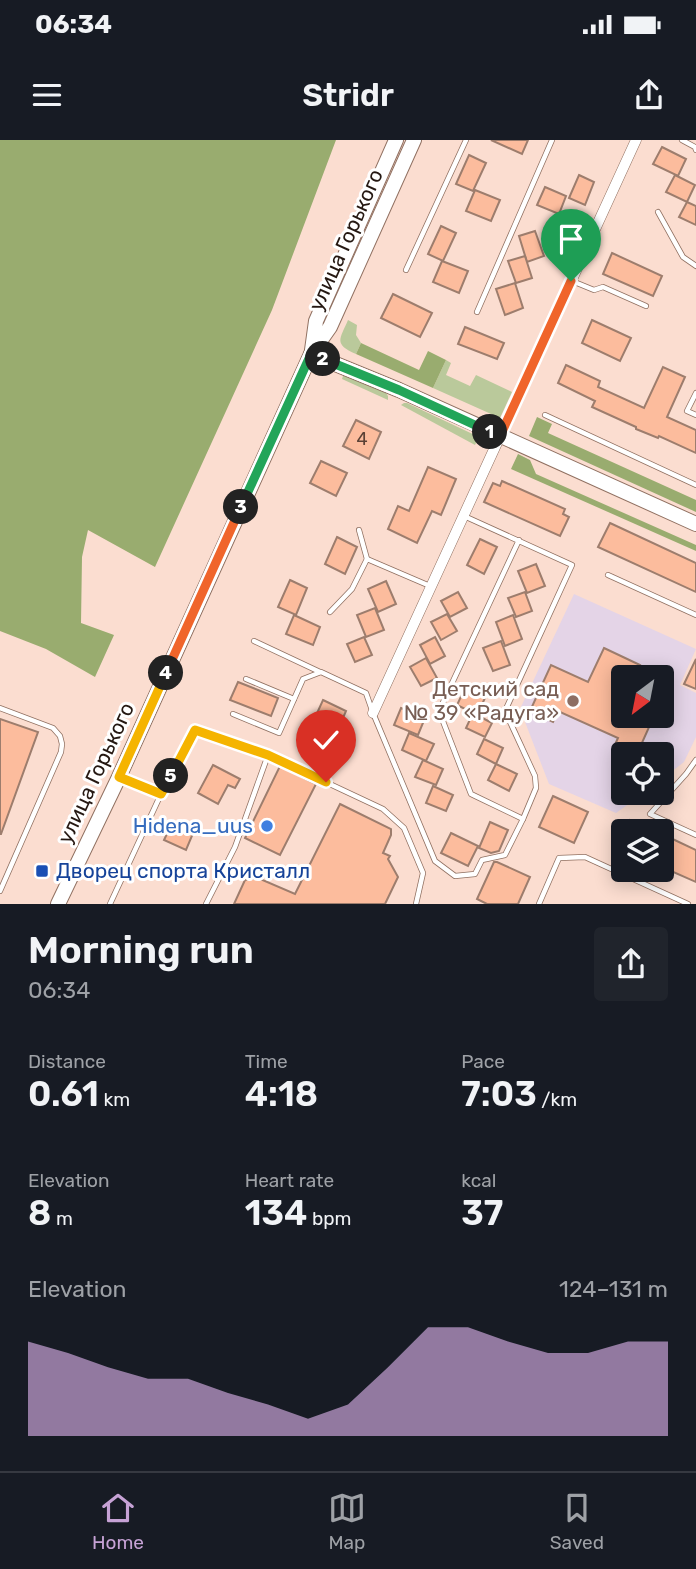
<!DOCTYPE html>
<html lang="en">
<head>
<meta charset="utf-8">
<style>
  body { margin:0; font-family:Rubik,sans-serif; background:#20242c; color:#f1f3f6; height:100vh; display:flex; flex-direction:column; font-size:26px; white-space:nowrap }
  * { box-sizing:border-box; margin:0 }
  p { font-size:23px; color:#9ea1a6 }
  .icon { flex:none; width:38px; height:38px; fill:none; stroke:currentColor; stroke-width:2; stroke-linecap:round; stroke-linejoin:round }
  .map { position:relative; height:764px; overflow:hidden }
  .details { display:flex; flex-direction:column; background:#171b24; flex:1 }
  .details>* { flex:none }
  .needle { width:46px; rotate:212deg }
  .tools { position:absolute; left:611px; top:525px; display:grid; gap:14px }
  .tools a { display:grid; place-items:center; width:63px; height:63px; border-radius:7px; background:#171b24; box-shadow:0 4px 18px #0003; font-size:35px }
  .pin { position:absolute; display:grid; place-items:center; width:60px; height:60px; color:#fff; margin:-72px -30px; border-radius:50% 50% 50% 0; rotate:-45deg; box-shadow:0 0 7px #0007 }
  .pin .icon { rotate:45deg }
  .km { position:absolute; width:35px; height:35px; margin:-18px; border-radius:50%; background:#222; color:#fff; font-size:19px; line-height:35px; text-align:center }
  .round { display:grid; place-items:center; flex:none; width:74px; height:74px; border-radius:7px; background:#20242c }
  .head { display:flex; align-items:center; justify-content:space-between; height:119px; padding:0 28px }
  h1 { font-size:38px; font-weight:600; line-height:52px }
  .figures { display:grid; grid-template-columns:repeat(3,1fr); gap:10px; height:119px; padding:7px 28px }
  .figures div { display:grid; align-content:center }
  .figures b { font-size:35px; font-weight:600 }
  .figures small { font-size:19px; font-weight:400 }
  .figures p { font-size:19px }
  .chart { height:196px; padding:14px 28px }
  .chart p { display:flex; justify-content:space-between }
  .chart svg { width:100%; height:126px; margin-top:7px; fill:#c6a2d5; opacity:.7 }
  .status { display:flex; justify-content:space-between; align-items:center; height:49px; padding:0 35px; background:#171b24; direction:ltr }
  .status svg { height:19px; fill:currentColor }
  header { display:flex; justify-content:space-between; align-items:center; height:91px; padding:0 28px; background:#171b24; font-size:32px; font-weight:600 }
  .menu { display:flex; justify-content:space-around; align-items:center; height:98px; border-top:2px solid #363941; background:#171b24; font-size:19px; color:#9ea1a6 }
  .menu a { display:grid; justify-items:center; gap:4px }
  .menu .selected { color:#c6a2d5 }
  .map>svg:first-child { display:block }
</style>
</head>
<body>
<div class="status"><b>06:34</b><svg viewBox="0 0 49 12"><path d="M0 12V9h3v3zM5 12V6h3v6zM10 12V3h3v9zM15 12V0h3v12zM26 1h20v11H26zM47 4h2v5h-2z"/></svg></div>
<header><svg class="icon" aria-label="menu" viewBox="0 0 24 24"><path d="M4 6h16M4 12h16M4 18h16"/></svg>Stridr<svg class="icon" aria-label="share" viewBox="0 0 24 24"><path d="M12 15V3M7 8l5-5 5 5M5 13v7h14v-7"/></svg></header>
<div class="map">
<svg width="696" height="764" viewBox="0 0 696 764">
  <rect width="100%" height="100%" fill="#fbddd0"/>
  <!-- education -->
  <path fill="#e4d4e7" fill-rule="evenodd" d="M574,454l122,55 -16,36 16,8v44l-12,25 -22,17v-25h-39v39h21l-28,20 -67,-29 -29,-75zM623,537h39v39h-39z"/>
  <!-- green -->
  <g fill="#bac99b">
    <path d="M348,180l9,5 -1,10 5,8 -5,11c-23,-10 -16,-15 -8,-34z"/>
    <polygon points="446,220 451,223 446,235 470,246 476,235 512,252 500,278 433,248"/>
    <polygon points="344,233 386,253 388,256 388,260 342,239"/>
    <polygon points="404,263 407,263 479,297 475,305 401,265"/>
  </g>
  <!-- forest -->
  <g fill="#99ac6f">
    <polygon points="0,0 336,0 272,170 155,427 88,390 82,417 81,483 114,495 95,537 46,509 0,491"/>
    <polygon points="361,203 419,230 428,211 446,220 433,248 356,214"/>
    <polygon points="537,277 552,284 548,293 696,360 696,372 529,296"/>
    <polygon points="518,314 530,320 536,334 696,405 696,411 511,329"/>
  </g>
  <!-- building -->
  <g fill="#fcbc9d" stroke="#9d7d6d" stroke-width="2">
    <polygon points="491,0 528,0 522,14"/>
    <polygon points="662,7 686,19 678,36 653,24"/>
    <polygon points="469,15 486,23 473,51 456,44"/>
    <polygon points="579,35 594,42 585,65 569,58"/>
    <polygon points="675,35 695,45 687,62 666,52"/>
    <polygon points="545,47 566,56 559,74 537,65"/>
    <polygon points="475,50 500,60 491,81 466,71"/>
    <polygon points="687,62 696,66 696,85 679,77"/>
    <polygon points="441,86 456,93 443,121 428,114"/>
    <polygon points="535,91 544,116 527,122 519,96"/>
    <polygon points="612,113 662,136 653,156 603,134"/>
    <polygon points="525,116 532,138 516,143 508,121"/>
    <polygon points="442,121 468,131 459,153 433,142"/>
    <polygon points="515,143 523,168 505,175 496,149"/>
    <polygon points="393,154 432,173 420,197 381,178"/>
    <polygon points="592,180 631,198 620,221 582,203"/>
    <polygon points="465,187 504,203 497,219 458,204"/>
    <polygon points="566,225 600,241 598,247 644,268 663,227 685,237 667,277 696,290 696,313 659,296 658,298 636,289 636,287 592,267 595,261 558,243"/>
    <polygon points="356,280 381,292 369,319 343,306"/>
    <polygon points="321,321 347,333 336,356 310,343"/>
    <polygon points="428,327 456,339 441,375 432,371 417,403 388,389 398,366 409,371"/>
    <polygon points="502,341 565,369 563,374 569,377 560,396 484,362 493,343 500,346"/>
    <polygon points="610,383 696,423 696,452 598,407"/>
    <polygon points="337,397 357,407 345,434 325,424"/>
    <polygon points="480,399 497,407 484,434 467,425"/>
    <polygon points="536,424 545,446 527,453 518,431"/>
    <polygon points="290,440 307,448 296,475 278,467"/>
    <polygon points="386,441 396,464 378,472 368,449"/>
    <polygon points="458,452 467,468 450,477 441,461"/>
    <polygon points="525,452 532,471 516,477 508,458"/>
    <polygon points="375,468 384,490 366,497 357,475"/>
    <polygon points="447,474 457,491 441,500 431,482"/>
    <polygon points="294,475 320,487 313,505 286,494"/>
    <polygon points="513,475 522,499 505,506 496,482"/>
    <polygon points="364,497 372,515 355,522 347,504"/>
    <polygon points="435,497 445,516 430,524 420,505"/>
    <polygon points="501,501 510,525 493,531 483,508"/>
    <polygon points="604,508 640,525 634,537 623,537 623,576 654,576 637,614 623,614 613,609 618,598 558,571 553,582 530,571 551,525 588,542"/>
    <polygon points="426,518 437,538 421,546 410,527"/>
    <polygon points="696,519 696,549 684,544"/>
    <polygon points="238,542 278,558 271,576 230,560"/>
    <polygon points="465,548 485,558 477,575 457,565"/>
    <polygon points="323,560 346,571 337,592 313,582"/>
    <polygon points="401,568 425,578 418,595 394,585"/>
    <polygon points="473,573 492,583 485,597 466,588"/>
    <polygon points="0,579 38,592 1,694 0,694"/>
    <polygon points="409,593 434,604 426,621 402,610"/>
    <polygon points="484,599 503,608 496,624 477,614"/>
    <polygon points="423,620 443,629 436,645 415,637"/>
    <polygon points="496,624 517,634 509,651 488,640"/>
    <polygon points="213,625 240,639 235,648 228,645 218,664 198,653"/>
    <polygon points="280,626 316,644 280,715 245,698"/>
    <polygon points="433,646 453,655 446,671 426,663"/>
    <polygon points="553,656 588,672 574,703 539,687"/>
    <polygon points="340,664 391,689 391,695 383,713 390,716 388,719 398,737 385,764 234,764 245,740 258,738 295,754"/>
    <polygon points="630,680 656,691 625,691"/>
    <polygon points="173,681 194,691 186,710 164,700"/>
    <polygon points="490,682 508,690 499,711 491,713 479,708"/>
    <polygon points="451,693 478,706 468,726 441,713"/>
    <polygon points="662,694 696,710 696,742 662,727"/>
    <polygon points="494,722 497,722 530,737 518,764 487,764 477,759"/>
  </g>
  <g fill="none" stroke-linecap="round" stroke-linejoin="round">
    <defs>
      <g id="lane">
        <polyline points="682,0 695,7 696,10"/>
        <polyline points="658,72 683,117 696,126"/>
        <polyline points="406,130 466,0"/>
        <polyline points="572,141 594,150 603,147 646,166"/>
        <polyline points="477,172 552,0"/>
        <polyline points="696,253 687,271 696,275"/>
        <polyline points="545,275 696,345"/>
        <polyline points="464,376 572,425 505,571 535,636 536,648 523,679 471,654 439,571 519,400"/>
        <polyline points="359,390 367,419"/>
        <polyline points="608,435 696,475"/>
        <polyline points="330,472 352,449 367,419 430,446"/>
        <polyline points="254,501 320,532"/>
        <polyline points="246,539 294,559"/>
        <polyline points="0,568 53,588 60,596 62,604 61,612 0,751"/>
        <polyline points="233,574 279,593 303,539 321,532 366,553 373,573 435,721 455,736 475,734 482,720 505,715 523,679"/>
        <polyline points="696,620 686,634 650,674 696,695"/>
        <polyline points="120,637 161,654"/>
        <polyline points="110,764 161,654 195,590 268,615 383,669 404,688 423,733 416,764"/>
        <polyline points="206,764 235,707 268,615"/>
        <polyline points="539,764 559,718 585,717 688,764"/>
      </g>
      <polyline id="street" points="373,573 636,0"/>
      <g id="secondary">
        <polyline points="312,210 316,181 396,0"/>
        <polyline points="311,214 399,250 696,384"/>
        <polyline points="58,764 119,637 297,245 311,214 330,187 414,0"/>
      </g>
    </defs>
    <!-- lane casing -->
    <use href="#lane" stroke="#907061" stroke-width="6"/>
    <!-- street casing -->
    <use href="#street" stroke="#907061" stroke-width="11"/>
    <!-- secondary casing -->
    <use href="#secondary" stroke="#907061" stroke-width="16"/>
    <!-- lane -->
    <use href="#lane" stroke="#fff" stroke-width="4.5"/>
    <!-- street -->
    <use href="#street" stroke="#fff" stroke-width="10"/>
    <!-- secondary -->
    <use href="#secondary" stroke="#fff" stroke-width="14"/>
  </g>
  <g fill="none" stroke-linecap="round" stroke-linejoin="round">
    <defs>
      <polyline id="split-1" points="490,292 500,296 571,141"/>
      <polyline id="split-2" points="323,219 399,250 490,292"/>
      <polyline id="split-3" points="241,367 311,214 323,219"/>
      <polyline id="split-4" points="166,533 241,367"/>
      <polyline id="split-5" points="166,533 119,637 161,654 171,636"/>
      <polyline id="split-6" points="171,636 195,590 268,615 326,642"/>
    </defs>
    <!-- split-1 casing -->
    <use href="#split-1" stroke="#fff" stroke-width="14"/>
    <!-- split-2 casing -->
    <use href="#split-2" stroke="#fff" stroke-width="14"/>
    <!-- split-3 casing -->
    <use href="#split-3" stroke="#fff" stroke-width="14"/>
    <!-- split-4 casing -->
    <use href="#split-4" stroke="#fff" stroke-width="14"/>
    <!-- split-5 casing -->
    <use href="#split-5" stroke="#fff" stroke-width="14"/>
    <!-- split-6 casing -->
    <use href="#split-6" stroke="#fff" stroke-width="14"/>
    <!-- split-1 -->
    <use href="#split-1" stroke="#f0652b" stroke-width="9"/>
    <!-- split-2 -->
    <use href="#split-2" stroke="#22a559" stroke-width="9"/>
    <!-- split-3 -->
    <use href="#split-3" stroke="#22a559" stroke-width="9"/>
    <!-- split-4 -->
    <use href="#split-4" stroke="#f0652b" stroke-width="9"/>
    <!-- split-5 -->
    <use href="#split-5" stroke="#f5b400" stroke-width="9"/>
    <!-- split-6 -->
    <use href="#split-6" stroke="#f5b400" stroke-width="9"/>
  </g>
  <!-- markers -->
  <circle fill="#8d6e63" stroke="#fff" stroke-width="2.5" cx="573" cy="561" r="7"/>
  <circle fill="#3f7fe0" stroke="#fff" stroke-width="2.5" cx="267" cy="686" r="7"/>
  <rect fill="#1a4fb4" stroke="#fff" stroke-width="2.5" x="35" y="724" width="14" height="14" rx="3.5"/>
  <g text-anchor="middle" stroke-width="6" stroke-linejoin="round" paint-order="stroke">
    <!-- number labels -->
    <g font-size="18" fill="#5b4135">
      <text x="362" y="305">4</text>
    </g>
    <!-- street labels -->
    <g font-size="21" fill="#251812" stroke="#fff">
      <text transform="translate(346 100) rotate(-66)" y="7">улица Горького</text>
      <text transform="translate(96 633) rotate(-65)" y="7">улица Горького</text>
    </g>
    <!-- education labels -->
    <g font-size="21" fill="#785e54" stroke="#fff" text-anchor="end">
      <text x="559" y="556">Детский сад<tspan x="559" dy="24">№ 39 «Радуга»</tspan></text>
    </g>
    <!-- shop labels -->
    <g font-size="21" fill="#366cbe" stroke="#fff" text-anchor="end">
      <text x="253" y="693">Hidena_uus</text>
    </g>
    <!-- transit labels -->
    <g font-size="21" fill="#164399" stroke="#fff" text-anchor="start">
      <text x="56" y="738">Дворец спорта Кристалл</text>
    </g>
  </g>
</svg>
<div class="tools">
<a><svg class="needle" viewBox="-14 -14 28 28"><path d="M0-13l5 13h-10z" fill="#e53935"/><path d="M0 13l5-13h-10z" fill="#9ea1a6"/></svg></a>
<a><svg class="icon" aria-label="locate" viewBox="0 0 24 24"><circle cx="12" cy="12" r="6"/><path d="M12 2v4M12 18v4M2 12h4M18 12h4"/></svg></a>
<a><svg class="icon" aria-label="layers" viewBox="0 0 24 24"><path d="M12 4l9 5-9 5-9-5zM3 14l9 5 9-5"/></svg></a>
</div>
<div class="pin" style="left:571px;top:141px;background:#1e9e55"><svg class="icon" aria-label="arrive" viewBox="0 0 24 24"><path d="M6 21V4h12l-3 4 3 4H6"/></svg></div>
<div class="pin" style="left:326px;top:642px;background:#d93025"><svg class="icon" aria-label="check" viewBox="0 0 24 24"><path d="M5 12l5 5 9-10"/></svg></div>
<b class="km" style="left:490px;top:292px">1</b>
<b class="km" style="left:323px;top:219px">2</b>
<b class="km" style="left:241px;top:367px">3</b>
<b class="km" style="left:166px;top:533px">4</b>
<b class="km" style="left:171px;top:636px">5</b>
</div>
<section class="details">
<div class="head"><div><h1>Morning run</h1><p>06:34</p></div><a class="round"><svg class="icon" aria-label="share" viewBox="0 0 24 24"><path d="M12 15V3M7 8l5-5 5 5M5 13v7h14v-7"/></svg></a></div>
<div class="figures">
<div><p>Distance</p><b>0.61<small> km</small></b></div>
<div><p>Time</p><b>4:18</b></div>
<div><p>Pace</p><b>7:03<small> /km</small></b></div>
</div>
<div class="figures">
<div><p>Elevation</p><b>8<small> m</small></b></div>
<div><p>Heart rate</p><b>134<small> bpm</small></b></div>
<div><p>kcal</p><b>37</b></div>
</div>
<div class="chart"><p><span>Elevation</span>124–131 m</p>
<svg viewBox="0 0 160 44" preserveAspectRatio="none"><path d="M0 44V11L10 15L20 20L30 24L40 24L50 29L60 33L70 38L80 33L90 20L100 6L110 6L120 11L130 15L140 15L150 11L160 11V44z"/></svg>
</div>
</section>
<nav class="menu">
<a class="selected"><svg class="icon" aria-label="home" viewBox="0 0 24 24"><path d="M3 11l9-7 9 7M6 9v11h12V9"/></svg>Home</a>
<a><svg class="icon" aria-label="map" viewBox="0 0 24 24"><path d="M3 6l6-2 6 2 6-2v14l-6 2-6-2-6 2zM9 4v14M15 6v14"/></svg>Map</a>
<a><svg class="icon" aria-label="saved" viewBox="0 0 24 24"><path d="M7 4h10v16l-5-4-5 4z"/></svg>Saved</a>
</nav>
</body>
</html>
